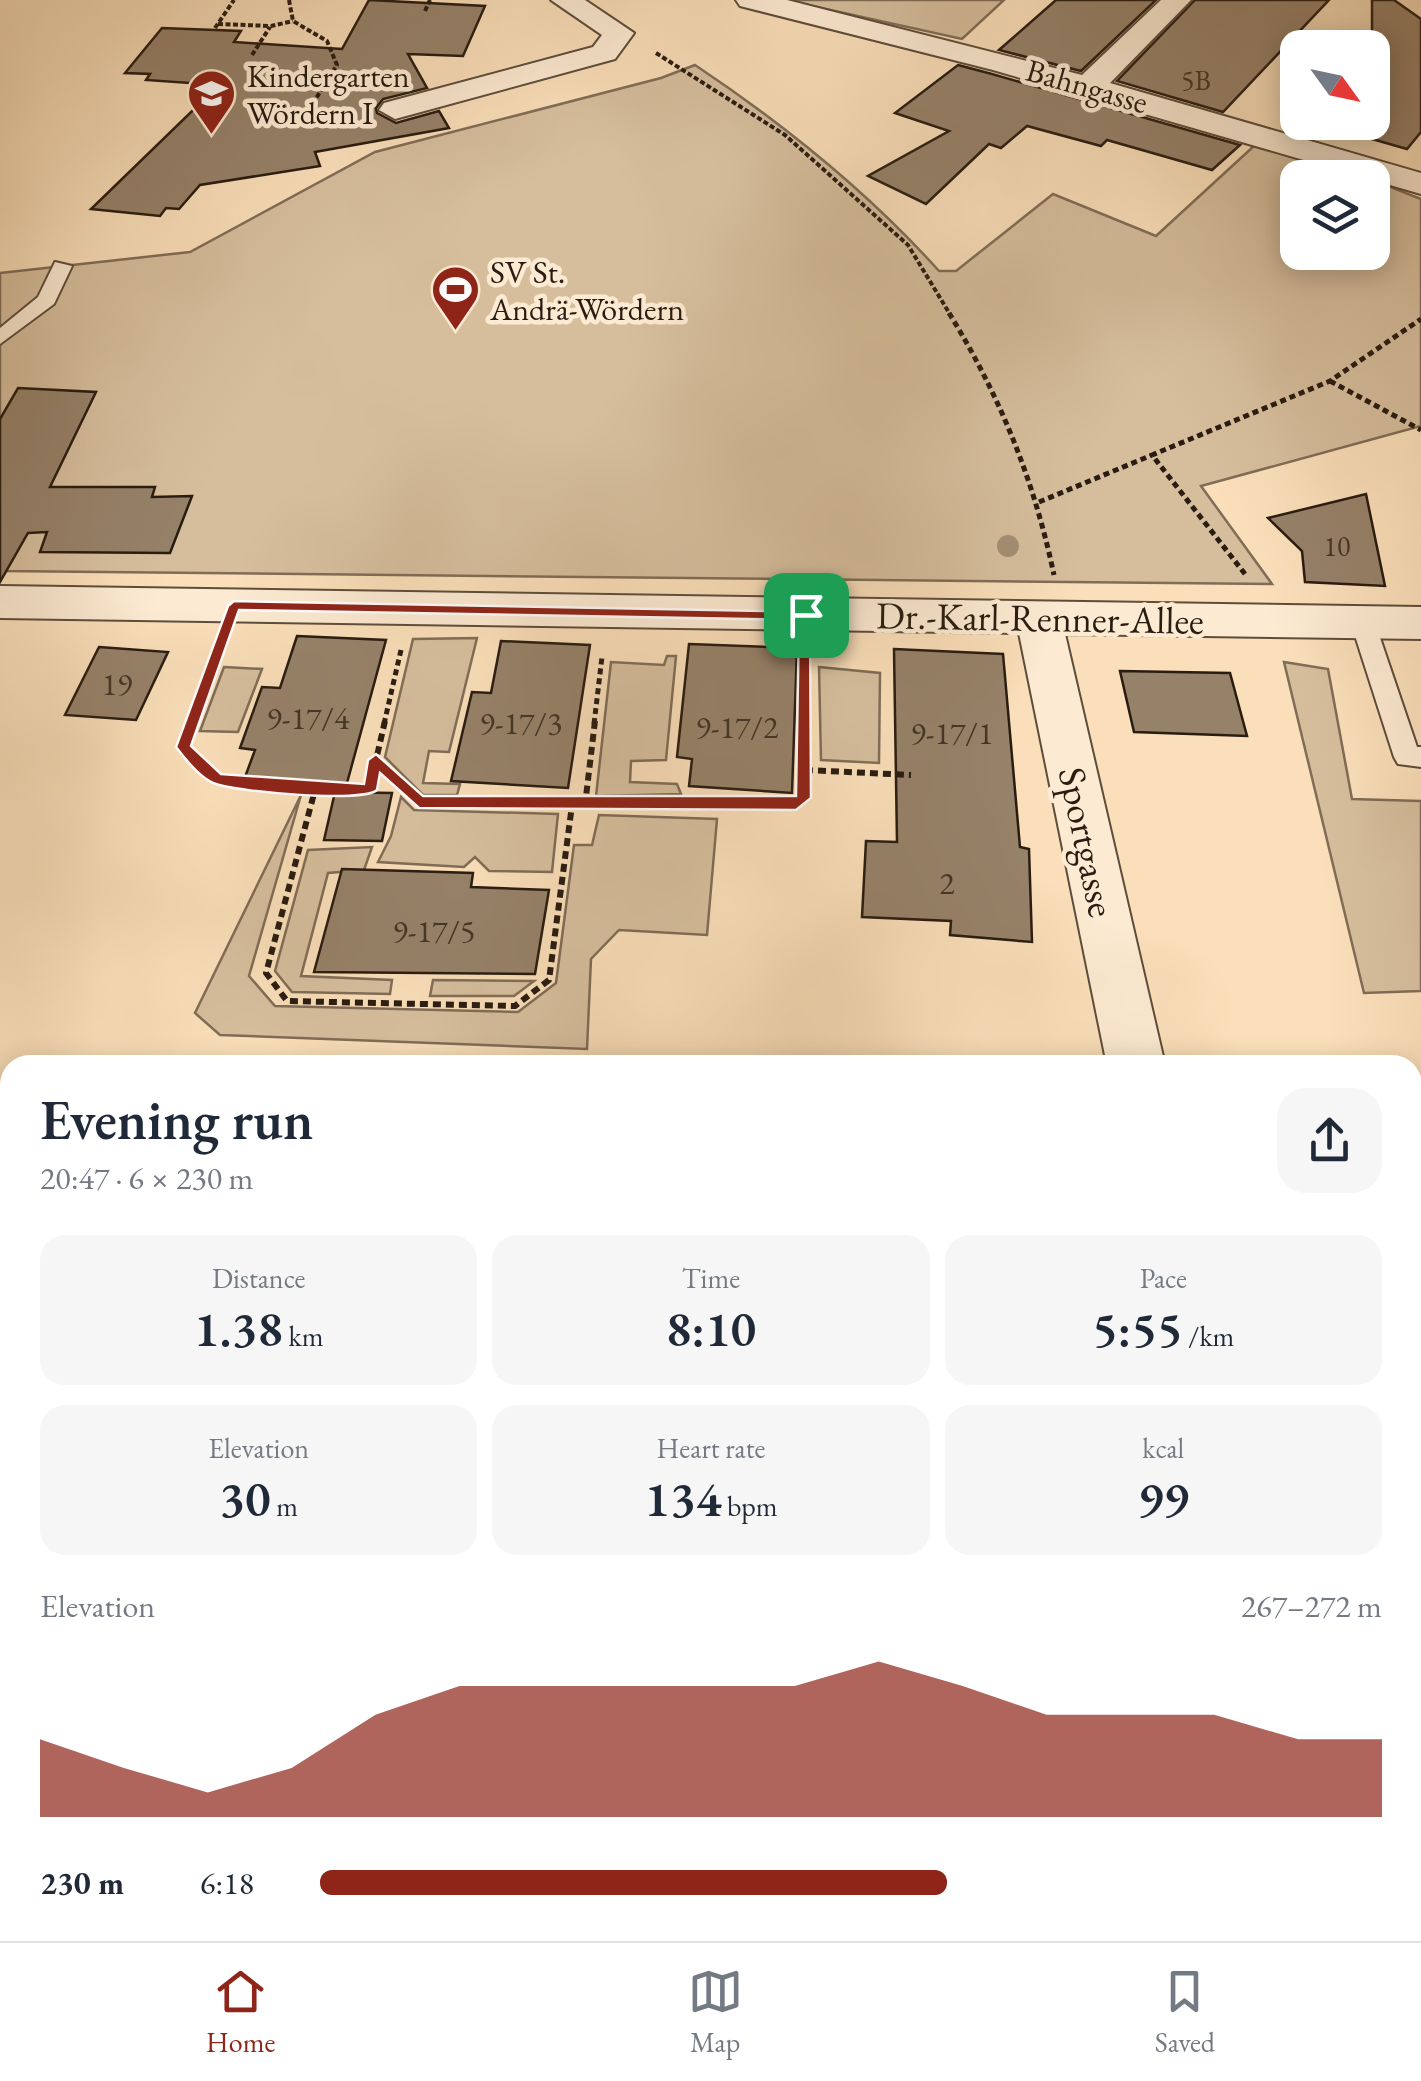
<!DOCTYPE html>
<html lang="en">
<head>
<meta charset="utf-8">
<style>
  body { margin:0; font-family:"EB Garamond",serif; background:#f6f6f7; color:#1f2937; height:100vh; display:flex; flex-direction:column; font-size:38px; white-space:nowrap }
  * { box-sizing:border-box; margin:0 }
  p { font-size:32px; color:#747a83 }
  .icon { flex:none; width:55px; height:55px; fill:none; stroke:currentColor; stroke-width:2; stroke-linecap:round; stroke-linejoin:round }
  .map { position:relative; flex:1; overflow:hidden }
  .details { position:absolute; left:0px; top:1055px; width:1422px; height:888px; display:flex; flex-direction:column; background:#fff; border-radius:30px 30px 0 0; box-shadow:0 5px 25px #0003 }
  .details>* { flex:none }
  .needle { width:65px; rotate:123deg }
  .buttons { position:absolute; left:1280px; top:30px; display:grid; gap:20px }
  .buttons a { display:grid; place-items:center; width:110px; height:110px; border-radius:20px; background:#fff; box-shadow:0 5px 25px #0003; font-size:50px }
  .pin { position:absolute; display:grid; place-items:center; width:85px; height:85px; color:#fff; margin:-42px; border-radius:20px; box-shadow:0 5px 15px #0006 }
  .round { display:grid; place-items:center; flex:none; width:105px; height:105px; border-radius:30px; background:#f6f6f7 }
  .summary { display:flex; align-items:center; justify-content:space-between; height:170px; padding:0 40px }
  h1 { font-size:55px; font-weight:600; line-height:75px }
  .metrics { display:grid; grid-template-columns:repeat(3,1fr); gap:15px; height:170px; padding:10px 40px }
  .metrics div { display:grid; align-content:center; border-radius:25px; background:#f6f6f7; text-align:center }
  .metrics b { font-size:50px; font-weight:600 }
  .metrics small { font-size:28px; font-weight:400 }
  .metrics p { font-size:28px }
  .chart { height:280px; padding:20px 40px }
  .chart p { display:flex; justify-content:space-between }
  .chart svg { width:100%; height:180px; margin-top:10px; fill:#8f2418; opacity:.7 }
  ul { padding:0 40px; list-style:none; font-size:32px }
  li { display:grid; grid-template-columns:160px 120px 1fr; align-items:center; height:75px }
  li i { height:25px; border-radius:12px; background:#8f2418 }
  .tabs { display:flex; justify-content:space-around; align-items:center; height:140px; border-top:2px solid #e0e1e3; background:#fff; font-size:28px; color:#747a83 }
  .tabs a { display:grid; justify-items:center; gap:5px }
  .tabs .active { color:#8f2418 }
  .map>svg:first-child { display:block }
</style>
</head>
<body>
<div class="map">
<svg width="1421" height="1941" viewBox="0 0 1421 1941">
  <rect width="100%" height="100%" fill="#fadfba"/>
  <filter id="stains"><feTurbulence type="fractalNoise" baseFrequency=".002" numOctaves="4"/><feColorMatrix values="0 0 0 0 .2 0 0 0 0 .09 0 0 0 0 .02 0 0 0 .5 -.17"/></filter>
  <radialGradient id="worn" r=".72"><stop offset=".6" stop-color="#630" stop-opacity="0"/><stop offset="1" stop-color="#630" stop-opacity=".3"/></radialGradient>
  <!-- green -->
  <g fill="#d6be9d" stroke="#806d57" stroke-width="2.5">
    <polygon points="785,0 1004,0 962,39"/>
    <path d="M695,65c90,60 172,126 244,206h17l97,-77 103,42 98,-90 110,31 -66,1v74h74l1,-72 48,19v227l-220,60 71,98 -1272,-13v-298l190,-21 185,-100 286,-74z"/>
    <polygon points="477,638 449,752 429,751 423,783 460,784 457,795 423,795 385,757 413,639"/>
    <polygon points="667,656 676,656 666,760 631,761 630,782 677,784 681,794 596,796 611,662 664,665"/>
    <polygon points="1284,662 1328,669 1352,799 1421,801 1421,991 1364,993"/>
    <polygon points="224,667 262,669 238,732 200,731"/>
    <polygon points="819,667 880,673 879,763 821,760"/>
    <polygon points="301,795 249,976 275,1006 518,1012 556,983 574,845 592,845 599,815 717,819 707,935 619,930 591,959 587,1049 220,1035 195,1013"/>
    <polygon points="401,797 414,810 558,814 552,872 489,871 475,857 464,867 378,862 391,836"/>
    <polygon points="372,847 364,870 328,873 301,976 392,980 390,994 292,992 275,971 308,850"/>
    <polygon points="433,980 534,981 514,996 430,996"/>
  </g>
  <!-- building -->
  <g fill="#968169" stroke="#291c11" stroke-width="2.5">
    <polygon points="369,0 485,6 463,56 408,54 427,88 383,99 376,108 377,113 396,123 439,111 449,128 315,152 320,166 200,185 179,209 166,208 160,216 91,209 219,85 146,80 150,74 125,73 162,28 241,31 234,42 342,49"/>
    <polygon points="1056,0 1156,0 1081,71 999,50"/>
    <polygon points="1195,0 1329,0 1223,112 1117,81"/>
    <polygon points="1372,0 1394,0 1421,19 1421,132 1407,149 1372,139"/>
    <polygon points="958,65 992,74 1240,145 1212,170 1107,140 1101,146 1027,126 1001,148 989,144 926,204 868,176 949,131 895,113"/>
    <polygon points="18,388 96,392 50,487 155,487 152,497 192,496 170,553 40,552 47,532 28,533 0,582 0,419"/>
    <polygon points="1366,494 1385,586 1305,582 1302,551 1268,518"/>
    <polygon points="297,636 386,640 347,783 245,777 255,750 240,748 262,687 280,688"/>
    <polygon points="501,641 590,645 568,788 451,781 472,692 491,693"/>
    <polygon points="689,644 797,648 792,793 689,786 692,759 677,757"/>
    <polygon points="99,647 168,652 136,720 65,715"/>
    <polygon points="894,649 1003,654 1020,847 1029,849 1032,942 950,935 951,921 862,917 866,841 897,842"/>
    <polygon points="1120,671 1230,673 1247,736 1134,732"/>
    <polygon points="335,792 392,793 382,841 324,840"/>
    <polygon points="342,869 473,873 471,887 549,890 535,974 314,972"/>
  </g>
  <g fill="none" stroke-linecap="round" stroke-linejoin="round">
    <defs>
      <g id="lane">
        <polygon points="55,262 72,266 54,304 0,344 0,328 38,297"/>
        <polygon points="1363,614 1375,623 1417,747 1421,747 1421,767 1398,764 1394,757 1351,623"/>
      </g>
      <g id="street">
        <polygon points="551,0 585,0 634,33 615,59 395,119 379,110 384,103 593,47 602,35"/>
        <polygon points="736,0 787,0 1082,75 1161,0 1191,0 1110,83 1421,173 1421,194 993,70 740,6"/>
        <polygon points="0,586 1421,607 1421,639 1065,634 1165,1065 1107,1065 1019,633 0,618"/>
        <rect x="1412" y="1340" width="9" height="66"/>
        <polygon points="0,1608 10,1612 10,1712 0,1708"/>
        <polygon points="54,1932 135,1932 138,1941 56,1941"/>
        <polygon points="1201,1932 1283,1932 1282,1941 1200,1941"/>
      </g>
    </defs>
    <!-- lane casing -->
    <use href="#lane" stroke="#5d4d3b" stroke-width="4"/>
    <!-- street casing -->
    <use href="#street" stroke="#5d4d3b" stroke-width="4"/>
    <!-- path-far2 -->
    <g stroke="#291c11" stroke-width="4" stroke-dasharray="5 2.5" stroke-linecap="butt">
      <polyline points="289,0 293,21 327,41 337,65 315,100"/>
      <polyline points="425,11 430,0"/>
      <polyline points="218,24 271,26 293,21"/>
      <polyline points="215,28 234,0"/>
      <polyline points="656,53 785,135 908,245 951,316"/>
      <polyline points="252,55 270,27"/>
    </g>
    <!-- path-far1 -->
    <g stroke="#291c11" stroke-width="5" stroke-dasharray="6 4" stroke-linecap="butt">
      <path d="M949,313c51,83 85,167 105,262"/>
      <polyline points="1330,381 1421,430"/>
      <polyline points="1039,502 1152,455"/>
      <polyline points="1245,574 1152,455 1330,381 1421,319"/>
      <polyline points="191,724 219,649"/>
      <polyline points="384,724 401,650"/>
      <polyline points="594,724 602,657"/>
      <polyline points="803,724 805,656"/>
    </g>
    <!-- path -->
    <g stroke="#291c11" stroke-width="6" stroke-dasharray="8 5" stroke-linecap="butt">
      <polyline points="192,721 183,747 217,779 315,790"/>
      <polyline points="385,721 376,760 419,802 585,805"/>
      <polyline points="595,721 585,805 801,803 803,721"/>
      <polyline points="376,760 370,789 315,790 266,973 287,1001 515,1006 549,980 572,805"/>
      <polyline points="805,770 911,775"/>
    </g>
    <!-- lane -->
    <use href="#lane" fill="#fcead2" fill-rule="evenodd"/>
    <!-- street -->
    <use href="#street" fill="#fcead2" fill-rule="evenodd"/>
  </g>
  <!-- trees -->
  <circle fill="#a48f74" cx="1008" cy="546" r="11"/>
  <!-- route -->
  <path fill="#8f2418" stroke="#fff" stroke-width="2.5" fill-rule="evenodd" d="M234,601l576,11 1,186 -15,12 -377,-2 -39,-35 -3,17c-14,13 -138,2 -161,-6 -14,-4 -31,-25 -40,-37l52,-141zM239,610l560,10 -3,176h-373l-47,-42 -8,6 -4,24 -143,-10 -30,-28z"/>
  <!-- icons -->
  <defs>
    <symbol id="school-pin" viewBox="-11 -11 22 30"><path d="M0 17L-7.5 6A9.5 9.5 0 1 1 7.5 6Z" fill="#8f2418" stroke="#fcead2"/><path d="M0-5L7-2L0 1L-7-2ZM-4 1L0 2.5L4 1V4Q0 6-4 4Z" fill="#fff"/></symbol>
    <symbol id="stadium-pin" viewBox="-11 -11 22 30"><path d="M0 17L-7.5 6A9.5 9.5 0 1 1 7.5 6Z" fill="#8f2418" stroke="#fcead2"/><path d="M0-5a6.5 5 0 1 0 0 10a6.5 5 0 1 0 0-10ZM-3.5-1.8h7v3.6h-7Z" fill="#fff"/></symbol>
  </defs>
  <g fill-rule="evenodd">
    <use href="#school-pin" x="184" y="66" width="55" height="75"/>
    <use href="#stadium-pin" x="428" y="262" width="55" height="75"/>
  </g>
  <g text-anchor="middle" stroke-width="9" stroke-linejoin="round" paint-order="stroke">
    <!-- far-number labels -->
    <g font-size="28" fill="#443527">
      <text x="1196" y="90">5B</text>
      <text x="1337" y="556">10</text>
    </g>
    <!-- far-poi labels -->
    <g font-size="32" fill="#291c11" stroke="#fcead2" text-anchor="start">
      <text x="247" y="87">Kindergarten<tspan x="247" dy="37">Wördern I</tspan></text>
      <text x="490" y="283">SV St.<tspan x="490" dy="37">Andrä-Wördern</tspan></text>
    </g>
    <!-- far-street labels -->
    <g font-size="32" fill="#291c11" stroke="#fcead2">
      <text transform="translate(1087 86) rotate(16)" y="11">Bahngasse</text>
    </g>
    <!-- number labels -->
    <g font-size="32" fill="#443527">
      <text x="117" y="695">19</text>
      <text x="308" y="729">9-17/4</text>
      <text x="521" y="734">9-17/3</text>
      <text x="737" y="738">9-17/2</text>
      <text x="952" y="744">9-17/1</text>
      <text x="947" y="894">2</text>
      <text x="434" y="942">9-17/5</text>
    </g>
    <!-- street labels -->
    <g font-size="38" fill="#291c11" stroke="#fcead2">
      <text transform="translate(1040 618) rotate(1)" y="13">Dr.-Karl-Renner-Allee</text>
      <text transform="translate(1087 842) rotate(78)" y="13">Sportgasse</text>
    </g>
  </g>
  <rect width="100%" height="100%" filter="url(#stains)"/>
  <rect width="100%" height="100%" fill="url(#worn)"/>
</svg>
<div class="buttons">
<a><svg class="needle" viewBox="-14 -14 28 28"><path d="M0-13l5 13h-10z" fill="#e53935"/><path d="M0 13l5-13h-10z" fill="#747a83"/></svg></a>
<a><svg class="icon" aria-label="layers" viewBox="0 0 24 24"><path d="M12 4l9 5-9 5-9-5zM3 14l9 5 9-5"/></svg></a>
</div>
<div class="pin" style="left:806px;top:615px;background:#1e9e55"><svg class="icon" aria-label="arrive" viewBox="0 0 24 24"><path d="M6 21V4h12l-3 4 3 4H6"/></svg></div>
<section class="details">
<div class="summary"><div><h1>Evening run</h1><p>20:47 · 6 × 230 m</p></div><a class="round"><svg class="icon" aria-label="share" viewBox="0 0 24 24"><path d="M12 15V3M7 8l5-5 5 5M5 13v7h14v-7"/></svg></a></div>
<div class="metrics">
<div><p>Distance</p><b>1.38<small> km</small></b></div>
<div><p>Time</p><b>8:10</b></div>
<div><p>Pace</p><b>5:55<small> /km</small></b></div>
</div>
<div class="metrics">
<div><p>Elevation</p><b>30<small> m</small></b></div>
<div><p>Heart rate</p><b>134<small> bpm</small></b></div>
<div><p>kcal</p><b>99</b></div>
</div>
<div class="chart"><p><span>Elevation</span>267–272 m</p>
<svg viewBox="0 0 160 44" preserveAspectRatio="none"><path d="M0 44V25L10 32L20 38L30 32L40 19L50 12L60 12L70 12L80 12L90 12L100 6L110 12L120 19L130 19L140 19L150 25L160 25V44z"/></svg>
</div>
<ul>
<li><b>230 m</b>6:18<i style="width:59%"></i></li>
</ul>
</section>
</div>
<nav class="tabs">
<a class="active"><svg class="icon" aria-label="home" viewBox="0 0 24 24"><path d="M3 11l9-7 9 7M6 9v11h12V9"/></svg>Home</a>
<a><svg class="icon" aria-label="map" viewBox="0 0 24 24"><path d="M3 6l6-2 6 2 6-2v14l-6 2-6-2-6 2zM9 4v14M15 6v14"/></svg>Map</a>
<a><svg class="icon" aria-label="saved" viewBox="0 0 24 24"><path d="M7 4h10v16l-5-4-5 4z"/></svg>Saved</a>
</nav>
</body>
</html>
